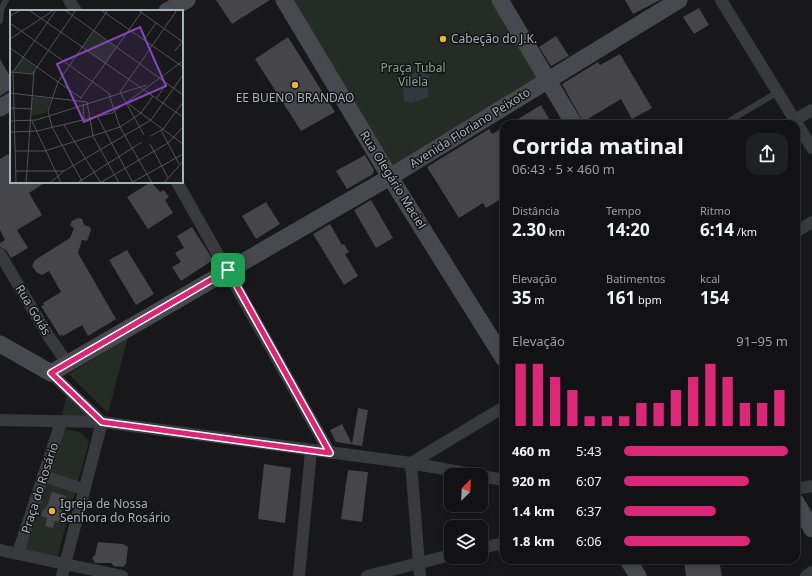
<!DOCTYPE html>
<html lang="pt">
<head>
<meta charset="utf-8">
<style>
  body { margin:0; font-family:"Noto Sans",sans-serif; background:#1f2022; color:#f1f3f6; height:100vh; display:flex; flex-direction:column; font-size:15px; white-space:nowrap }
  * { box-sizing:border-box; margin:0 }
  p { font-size:13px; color:#9c9ea0 }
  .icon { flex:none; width:22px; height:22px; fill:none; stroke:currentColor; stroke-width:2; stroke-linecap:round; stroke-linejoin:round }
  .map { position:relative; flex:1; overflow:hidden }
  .panel { position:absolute; left:500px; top:120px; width:300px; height:444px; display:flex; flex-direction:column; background:#121214; border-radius:12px; box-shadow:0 2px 6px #0003,0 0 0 1px #313234 }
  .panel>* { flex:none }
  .needle { width:26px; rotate:24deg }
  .tools { position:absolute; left:444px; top:468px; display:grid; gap:8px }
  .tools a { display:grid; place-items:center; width:44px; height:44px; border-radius:8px; background:#121214; box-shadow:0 2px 6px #0003,0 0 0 1px #313234; font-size:20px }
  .pin { position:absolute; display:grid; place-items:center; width:34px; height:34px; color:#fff; margin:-17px; border-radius:8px; box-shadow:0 2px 6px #0006 }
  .round { display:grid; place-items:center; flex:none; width:42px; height:42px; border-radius:12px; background:#1f2022 }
  .summary { display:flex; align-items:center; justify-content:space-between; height:68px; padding:0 12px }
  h1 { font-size:22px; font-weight:700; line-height:30px }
  .figures { display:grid; grid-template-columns:repeat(3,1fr); gap:6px; height:68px; padding:4px 12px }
  .figures div { display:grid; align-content:center }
  .figures b { font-size:17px; font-weight:700 }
  .figures small { font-size:11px; font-weight:400 }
  .figures p { font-size:11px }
  .chart { height:112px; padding:8px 12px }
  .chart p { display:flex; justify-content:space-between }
  .chart svg { width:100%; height:72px; margin-top:4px; stroke:#db2777; stroke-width:6 }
  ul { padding:0 12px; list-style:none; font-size:13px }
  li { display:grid; grid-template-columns:64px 48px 1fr; align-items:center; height:30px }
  li i { height:10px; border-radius:5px; background:#db2777 }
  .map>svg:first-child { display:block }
</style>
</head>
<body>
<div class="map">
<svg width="812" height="576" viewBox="0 0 812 576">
  <rect width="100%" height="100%" fill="#18181a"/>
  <!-- park -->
  <g fill="#242c25">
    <polygon points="283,0 500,0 548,79 387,179"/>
    <polygon points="128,337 108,413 69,374"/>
    <polygon points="67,393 93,419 61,419"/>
    <polygon points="64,429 80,432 89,441 57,558 23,550"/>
  </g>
  <!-- water -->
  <polygon fill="#31383f" points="417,72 429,74 428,97 412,103 404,101 403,78"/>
  <!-- building -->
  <g fill="#45454a">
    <polygon points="216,0 270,0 232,24"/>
    <polygon points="625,0 660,0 633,14"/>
    <polygon points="699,8 709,25 694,34 683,17"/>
    <polygon points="556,36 569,56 551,66 539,47"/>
    <polygon points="288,37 335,112 301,131 255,59"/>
    <polygon points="620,54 652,108 632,119 621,99 583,122 562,84 598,62 600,65"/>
    <polygon points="0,59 11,78 11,89 0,96"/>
    <polygon points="541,105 552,124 510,124"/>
    <polygon points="504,127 504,197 486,208 483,203 459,218 427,167 489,129 492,134"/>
    <polygon points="8,154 11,159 11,182 46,182 29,193 42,215 17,230 28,248 11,258 6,250 0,247 0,243 5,240 0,230 0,159"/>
    <polygon points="365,155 374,170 373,174 347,189 336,171"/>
    <polygon points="151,182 160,192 164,190 169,197 165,200 173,213 148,229 127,197"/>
    <polygon points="371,200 393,238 376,248 354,210"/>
    <polygon points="266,202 280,224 256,239 242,216"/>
    <polygon points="78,218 82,219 84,225 90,227 91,230 87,241 82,240 78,253 116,319 88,336 82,325 63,336 62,334 60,336 41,306 44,305 43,303 61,292 49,271 42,275 37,273 32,266 35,260 70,238 74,228 70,226 72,221"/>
    <polygon points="330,224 342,245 344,244 349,252 345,254 358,276 344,285 313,234"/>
    <polygon points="192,227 213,260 181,281 172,267 181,262 175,253 184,248 177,236"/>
    <polygon points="127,250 154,294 136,305 109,260"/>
    <polygon points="358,408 368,410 362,446 336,442 330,430 342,424 352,444"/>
    <polygon points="264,464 291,468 285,523 258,519"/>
    <polygon points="348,470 368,472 362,522 341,519"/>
    <polygon points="52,492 66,496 61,513 63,514 61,522 55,521 53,528 45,526 47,518 41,516 44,508 46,509"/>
    <polygon points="98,542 123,544 128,547 126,564 123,567 114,566 111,563 95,563 92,558 95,555"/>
    <polygon points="684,560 719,560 722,576 686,576"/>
  </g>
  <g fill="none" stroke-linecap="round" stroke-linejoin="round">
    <!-- lane -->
    <g stroke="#393a3e" stroke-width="6">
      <polyline points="0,21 1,10 6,0"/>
      <polyline points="724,124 778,92"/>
    </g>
    <!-- street -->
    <g stroke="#393a3e" stroke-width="12">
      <polyline points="69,0 76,11"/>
      <polyline points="721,0 812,148"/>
      <polyline points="795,120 812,110"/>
      <polyline points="177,182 330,453"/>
      <polyline points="796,232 812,222"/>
      <polyline points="0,254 49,337 68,364"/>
      <polyline points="51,373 102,422"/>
      <polyline points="0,420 102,422 411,463 477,475"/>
      <polyline points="43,476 77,487"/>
      <polyline points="481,476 504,480"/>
      <polyline points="796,489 812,486"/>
      <polyline points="481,548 504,543"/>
      <polyline points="0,550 122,576"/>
      <polyline points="18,553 61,422"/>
      <polyline points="62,576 102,422"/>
      <polyline points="299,576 311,451"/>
      <polyline points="367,576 451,555"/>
      <polyline points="420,576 411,463 504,407"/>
      <polyline points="806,576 812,572"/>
    </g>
    <!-- secondary -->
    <g stroke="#47494e" stroke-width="17">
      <polyline points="284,0 390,177 504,359"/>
      <polyline points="500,0 574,124"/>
      <polyline points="167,11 187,0"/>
      <polyline points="0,108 11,101"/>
      <polyline points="0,344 51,373 390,177 679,0"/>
      <polyline points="796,502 812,529"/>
      <polyline points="628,560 638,576"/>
    </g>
  </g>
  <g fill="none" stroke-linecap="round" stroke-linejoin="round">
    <defs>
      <polygon id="route" points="228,270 330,453 102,422 51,373"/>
    </defs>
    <!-- route casing -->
    <use href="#route" stroke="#fff" stroke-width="8"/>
    <!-- route -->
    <use href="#route" stroke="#db2777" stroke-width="5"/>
  </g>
  <!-- markers -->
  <g fill="#e6b443" stroke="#131315" stroke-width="1.5">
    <circle cx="443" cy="39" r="4"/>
    <circle cx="295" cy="85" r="4"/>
    <circle cx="52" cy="511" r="4"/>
  </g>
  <g text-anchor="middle" stroke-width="3" stroke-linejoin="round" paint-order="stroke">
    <!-- poi labels -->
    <g font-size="12" fill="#abafb9" stroke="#131315" text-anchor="start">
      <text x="451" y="43">Cabeção do J.K.</text>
      <text x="295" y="102" text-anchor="middle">EE BUENO BRANDAO</text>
      <text x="60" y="508">Igreja de Nossa<tspan x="60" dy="14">Senhora do Rosário</tspan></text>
    </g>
    <!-- park labels -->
    <g font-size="12" fill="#83a286" stroke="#131315">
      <text x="413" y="72">Praça Tubal<tspan x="413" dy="14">Vilela</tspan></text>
    </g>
    <!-- street labels -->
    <g font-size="12" fill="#abafb9" stroke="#131315">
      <text transform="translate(470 128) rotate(-32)" y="4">Avenida Floriano Peixoto</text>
      <text transform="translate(393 180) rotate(58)" y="4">Rua Olegário Maciel</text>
      <text transform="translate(33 310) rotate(59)" y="4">Rua Goiás</text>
      <text transform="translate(40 488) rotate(-72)" y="4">Praça do Rosário</text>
    </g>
  </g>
  <!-- overview -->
  <g transform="translate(10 10)">
    <rect width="173" height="173" fill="#18181a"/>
    <path d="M84,21l23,16 -12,17 -23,-16zM13,48l13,9 -4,6 -19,-1zM22,87l19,1 -5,15 -14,3z" fill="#242c25"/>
    <path fill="none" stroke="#53545a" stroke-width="1" d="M19,0l154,107M55,0l118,85M91,0l82,57M128,0l45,32M0,6l11,-6M0,13l101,72M0,29l44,-29M134,30l12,-17M0,38l71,50M165,41l8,-10M0,62l24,2M23,63l43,-63M0,83l77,9M99,85l11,32 32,56M70,89l63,-89M146,89l11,-16M77,92l6,34 26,47M117,93l56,41M73,94l1,15M0,98l22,1M87,106l36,67M0,111l26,-1 111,-35M22,111l29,62M54,115l37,58M151,120l18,34M0,122l27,-1 75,-18 71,-52M134,125l-24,-43 57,-82M141,126l12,-7 20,-27M140,134l18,34M5,141h30l75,-24 21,-14 12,-17M6,161h48M6,173l-3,-111 43,-62M16,173l8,-112M40,173l14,-12 87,-51 32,-45M67,173l65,-41M73,173l-31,-56 -4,-16 10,-29 50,-72M90,173l68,-40 15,-16M121,173l52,-29M154,173l19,-22"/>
    <path fill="#8546be" fill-opacity="0.15" stroke="#8546be" stroke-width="2" d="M130,17l26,59 -82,36 -27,-58z"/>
    <rect width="173" height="173" fill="none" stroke="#abafb9" stroke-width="2"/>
  </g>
</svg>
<div class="tools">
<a><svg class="needle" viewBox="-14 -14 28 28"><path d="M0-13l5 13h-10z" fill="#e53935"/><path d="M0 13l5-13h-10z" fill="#9c9ea0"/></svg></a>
<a><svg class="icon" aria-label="layers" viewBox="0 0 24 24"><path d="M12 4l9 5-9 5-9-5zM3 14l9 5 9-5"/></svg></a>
</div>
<div class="pin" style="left:228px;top:270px;background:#1e9e55"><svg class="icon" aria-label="arrive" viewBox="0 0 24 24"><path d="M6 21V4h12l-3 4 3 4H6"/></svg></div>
<section class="panel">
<div class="summary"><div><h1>Corrida matinal</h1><p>06:43 · 5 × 460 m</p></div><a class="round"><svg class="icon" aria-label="share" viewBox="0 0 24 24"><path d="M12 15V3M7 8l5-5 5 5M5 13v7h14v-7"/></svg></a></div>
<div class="figures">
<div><p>Distância</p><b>2.30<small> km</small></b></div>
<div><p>Tempo</p><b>14:20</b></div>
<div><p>Ritmo</p><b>6:14<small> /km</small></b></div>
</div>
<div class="figures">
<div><p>Elevação</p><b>35<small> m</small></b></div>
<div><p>Batimentos</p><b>161<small> bpm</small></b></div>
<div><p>kcal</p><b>154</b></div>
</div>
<div class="chart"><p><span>Elevação</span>91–95 m</p>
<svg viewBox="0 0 160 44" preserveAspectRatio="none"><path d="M5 44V6M15 44V6M25 44V14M35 44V22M45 44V38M55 44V38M65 44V38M75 44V30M85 44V30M95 44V22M105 44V14M115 44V6M125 44V14M135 44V30M145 44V30M155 44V22"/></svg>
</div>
<ul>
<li><b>460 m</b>5:43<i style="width:100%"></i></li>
<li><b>920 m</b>6:07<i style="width:76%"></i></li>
<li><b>1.4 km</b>6:37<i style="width:56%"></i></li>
<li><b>1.8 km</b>6:06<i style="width:77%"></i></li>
</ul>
</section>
</div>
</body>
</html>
